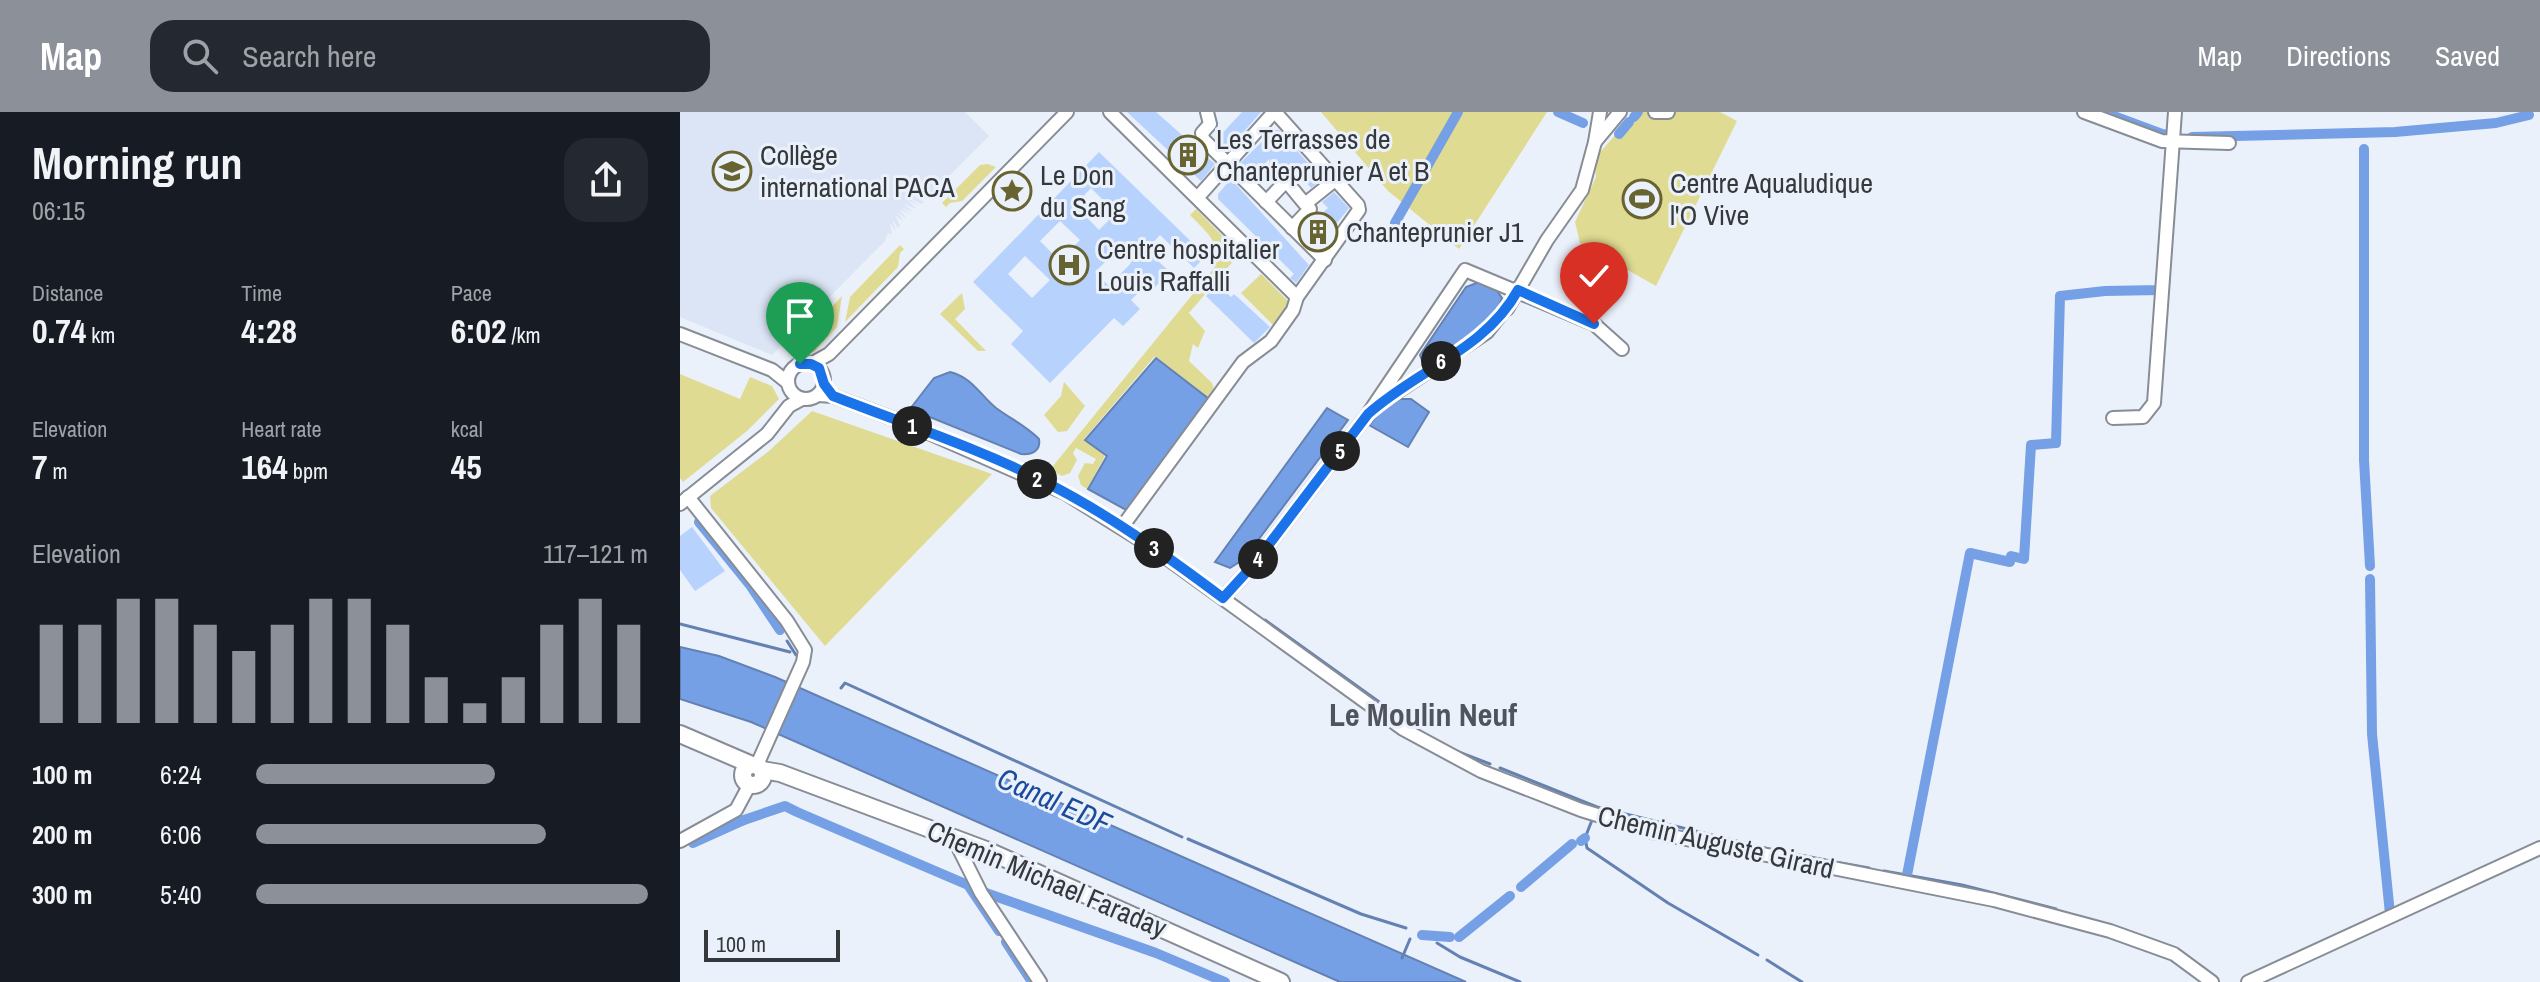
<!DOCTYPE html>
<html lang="en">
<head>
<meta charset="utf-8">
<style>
  body { margin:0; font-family:"Archivo Narrow",sans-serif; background:#242831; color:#f1f3f6; height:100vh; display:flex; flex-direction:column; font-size:30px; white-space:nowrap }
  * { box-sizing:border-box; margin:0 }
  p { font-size:26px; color:#9ea1a6 }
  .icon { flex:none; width:44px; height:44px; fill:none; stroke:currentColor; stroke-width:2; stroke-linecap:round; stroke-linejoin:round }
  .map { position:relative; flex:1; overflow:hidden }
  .drawer { display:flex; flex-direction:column; background:#171b24; width:680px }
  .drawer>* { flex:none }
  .scale { position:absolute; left:24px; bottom:20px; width:136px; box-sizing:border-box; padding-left:8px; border:4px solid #36393c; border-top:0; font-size:22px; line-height:28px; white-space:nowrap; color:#36393c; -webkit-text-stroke:6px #ebf1fb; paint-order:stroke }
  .pin { position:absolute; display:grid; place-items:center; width:68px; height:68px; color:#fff; margin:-82px -34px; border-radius:50% 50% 50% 0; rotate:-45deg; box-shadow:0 0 8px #0007 }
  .pin .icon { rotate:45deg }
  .km { position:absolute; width:40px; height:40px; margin:-20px; border-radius:50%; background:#222; color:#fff; font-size:22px; line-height:40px; text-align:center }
  .round { display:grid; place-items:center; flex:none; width:84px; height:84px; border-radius:24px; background:#242831 }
  .head { display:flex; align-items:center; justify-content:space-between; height:136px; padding:0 32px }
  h1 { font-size:44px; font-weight:700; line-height:60px }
  .stats { display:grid; grid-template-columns:repeat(3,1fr); gap:12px; height:136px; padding:8px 32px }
  .stats div { display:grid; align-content:center }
  .stats b { font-size:34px; font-weight:700 }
  .stats small { font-size:22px; font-weight:400 }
  .stats p { font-size:22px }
  .chart { height:224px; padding:16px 32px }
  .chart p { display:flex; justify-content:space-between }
  .chart svg { width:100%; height:144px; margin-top:8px; stroke:#8c9099; stroke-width:6 }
  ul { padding:0 32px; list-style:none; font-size:26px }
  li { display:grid; grid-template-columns:128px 96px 1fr; align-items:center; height:60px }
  li i { height:20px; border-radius:10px; background:#8c9099 }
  header { display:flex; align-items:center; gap:48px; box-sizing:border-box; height:112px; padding:0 40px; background:#8c9099; color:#fff }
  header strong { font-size:38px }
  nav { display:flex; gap:44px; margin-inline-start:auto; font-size:28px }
  .search { width:560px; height:72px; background:#242831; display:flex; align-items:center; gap:20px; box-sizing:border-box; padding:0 28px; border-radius:24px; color:#9ea1a6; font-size:30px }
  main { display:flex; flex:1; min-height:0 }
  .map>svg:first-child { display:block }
</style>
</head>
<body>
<header>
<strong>Map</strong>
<div class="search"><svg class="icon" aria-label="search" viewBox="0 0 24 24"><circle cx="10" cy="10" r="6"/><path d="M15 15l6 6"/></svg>Search here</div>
<nav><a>Map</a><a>Directions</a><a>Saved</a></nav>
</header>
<main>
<section class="drawer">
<div class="head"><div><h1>Morning run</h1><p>06:15</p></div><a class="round"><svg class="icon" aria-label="share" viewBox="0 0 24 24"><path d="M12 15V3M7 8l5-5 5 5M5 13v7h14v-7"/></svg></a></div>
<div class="stats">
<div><p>Distance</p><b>0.74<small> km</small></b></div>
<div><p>Time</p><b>4:28</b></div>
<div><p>Pace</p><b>6:02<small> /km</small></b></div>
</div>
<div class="stats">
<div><p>Elevation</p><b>7<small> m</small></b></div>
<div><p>Heart rate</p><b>164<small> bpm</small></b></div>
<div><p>kcal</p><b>45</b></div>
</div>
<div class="chart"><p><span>Elevation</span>117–121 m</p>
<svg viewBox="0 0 160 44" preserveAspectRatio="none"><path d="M5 44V14M15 44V14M25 44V6M35 44V6M45 44V14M55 44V22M65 44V14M75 44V6M85 44V6M95 44V14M105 44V30M115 44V38M125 44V30M135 44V14M145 44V6M155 44V14"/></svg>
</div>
<ul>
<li><b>100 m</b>6:24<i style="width:61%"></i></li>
<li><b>200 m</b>6:06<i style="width:74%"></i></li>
<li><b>300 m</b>5:40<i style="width:100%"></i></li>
</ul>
</section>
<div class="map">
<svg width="1860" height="870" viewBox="0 0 1860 870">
  <rect width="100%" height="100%" fill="#ebf1fb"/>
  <!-- built -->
  <polygon fill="#dce5f5" points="0,0 285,0 309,24 246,87 232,82 244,90 241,92 229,86 239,94 227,88 237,97 224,92 233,100 221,95 231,103 219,97 227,107 217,100 224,110 215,103 220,114 218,116 212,107 216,119 210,111 212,123 208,121 205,129 92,243 0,205"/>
  <!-- green -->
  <g fill="#e0db92">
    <polygon points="641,0 867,0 779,137 708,79"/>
    <polygon points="956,0 1040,0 1057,9 976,174 900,131 895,110 916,65 914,47"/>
    <polygon points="308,52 316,55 282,89 270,91 266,95 262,91 300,53"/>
    <path d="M516,97l40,41 -2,10 -45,53 16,18 -7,17 -5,-4 -4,17 23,22 3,9 -5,7 -55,-43 -71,83 21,17 -18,33 -6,-4 -3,-9 7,-13 8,1 3,-5 -20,-11 -3,5 4,7 -7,13 -8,3 -10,-5 1,-5 161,-198c10,-24 -9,-37 -24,-53z"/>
    <polygon points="220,133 224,137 220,141 218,155 165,210 170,185"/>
    <polygon points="581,162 608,189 607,197 594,214 561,181"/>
    <polygon points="282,181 285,197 275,207 306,239 298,239 260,202"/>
    <polygon points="162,184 157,215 134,240 126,236 121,227"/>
    <polygon points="0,262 60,287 70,265 92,274 99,287 67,319 3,370 0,366"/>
    <polygon points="384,270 405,294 387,319 378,320 364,303 381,284"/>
    <polygon points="132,299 312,362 145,534 31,396 30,384 89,339"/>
  </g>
  <!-- water -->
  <g fill="#76a0e5" stroke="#6381b2" stroke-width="2">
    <polygon points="799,170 817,179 822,186 814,206 800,217 751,249 742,248 740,243 786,175"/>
    <polygon points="476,246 529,287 448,399 408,377 427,344 405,328"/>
    <path d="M270,260c23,6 29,22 46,36 15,11 30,18 43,31 2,12 -7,16 -18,15l-111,-45 24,-31z"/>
    <polygon points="717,287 731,287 749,300 728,335 689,313 704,295"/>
    <polygon points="647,296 668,308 564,447 550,456 535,450"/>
    <polygon points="0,535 39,544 95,565 786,870 660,870 71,610 0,587"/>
  </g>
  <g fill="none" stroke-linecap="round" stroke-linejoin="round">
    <!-- stream -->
    <g stroke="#6381b2" stroke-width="3">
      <polyline points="495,445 514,458"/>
      <polyline points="585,508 741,620"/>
      <polyline points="0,512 110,540"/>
      <polyline points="107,529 116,543"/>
      <polyline points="161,576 165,571 502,725"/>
      <polyline points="776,639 810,652"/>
      <polyline points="820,656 917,695 1093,738"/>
      <polyline points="912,708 905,726 907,736 988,791 1078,843"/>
      <polyline points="508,727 681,802 726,816"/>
      <polyline points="1121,744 1189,756"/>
      <polyline points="1204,759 1282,773 1376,797"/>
      <polyline points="757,831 780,845 840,870"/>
      <polyline points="722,846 730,827"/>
      <polyline points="1087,848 1122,870"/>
    </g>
    <!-- canal -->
    <g stroke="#76a0e5" stroke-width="10">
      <polyline points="878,0 903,11"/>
      <polyline points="1423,0 1482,22 1496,24"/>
      <polyline points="954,5 958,0"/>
      <polyline points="939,22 949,10"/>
      <polyline points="1512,25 1715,20 1816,11 1849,3"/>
      <polyline points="1684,37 1684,348 1690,454"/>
      <polyline points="715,111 778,0"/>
      <polyline points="19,410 70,473 100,518"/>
      <polyline points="1331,444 1344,447 1351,333 1376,331 1380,184 1425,179 1480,178 1480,172"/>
      <polyline points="1690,467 1692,622 1710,802"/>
      <polyline points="61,709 105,694 117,700 288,773 319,819"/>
      <polyline points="901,729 905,726"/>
      <polyline points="13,731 64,708"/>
      <polyline points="1227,763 1290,441 1330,450"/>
      <polyline points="841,775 892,732"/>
      <polyline points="306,781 476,841 545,870"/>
      <polyline points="742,823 770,825"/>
      <polyline points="779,825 830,784"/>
      <polyline points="326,830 352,870"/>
    </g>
  </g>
  <!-- building -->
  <g fill="#b8d2fe" fill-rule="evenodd">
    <polygon points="447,0 476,0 535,52 521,69"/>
    <polygon points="562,0 581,0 547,39 536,28"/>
    <polygon points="594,18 599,18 642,67 631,76 616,58 612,63 603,61 596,67 591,61 589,47 574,65 560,51"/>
    <path d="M419,40l107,104 -12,12 -34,-33 -14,15 24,22 -17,17 -5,-6 -17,17 9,9 -17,17 -9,-8 -64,65 -39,-39 12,-13 -50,-49zM411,76l25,25 -17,17 -24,-25zM380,109l20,19 -20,21 -20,-20zM437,138l14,13 -22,23 -14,-14zM345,144l25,24 -18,18 -24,-24z"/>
    <polygon points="551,67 629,153 616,171 610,166 614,162 538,87 538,82"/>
    <polygon points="654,80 669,96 641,131 626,115 648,96 642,90"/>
    <polygon points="537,172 551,185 554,182 590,215 574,231 526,184"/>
    <polygon points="12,415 45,459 15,479 0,458 0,424"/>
  </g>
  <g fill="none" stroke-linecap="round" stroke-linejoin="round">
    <defs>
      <g id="minor">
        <polyline points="430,0 617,185"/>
        <polyline points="527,0 530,12 522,21 523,27 645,148"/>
        <polyline points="975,0 988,0"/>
        <polyline points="1404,0 1482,29 1549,31"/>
        <polyline points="915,30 940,0"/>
        <polyline points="518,85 594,0"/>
        <polyline points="586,90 606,69 625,92 655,68"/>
        <polyline points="612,116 630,97 628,95"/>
        <polyline points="827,197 867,128 902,78 915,30 920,0"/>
        <polyline points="0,222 92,258 107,270"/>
        <circle cx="126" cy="269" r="18"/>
        <polyline points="131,252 149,242 387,0"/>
        <polyline points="138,283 153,284 235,315 385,381 470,434 723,617 801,659 901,698 976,721 1314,788 1430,819 1494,842 1532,870"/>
        <polyline points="699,292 807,220 829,192"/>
        <polyline points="1433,306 1463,305 1474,291 1495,0"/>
        <polyline points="8,385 107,509 125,538 123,550 77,653"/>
        <polyline points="0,392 87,322 109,294 122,287"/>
        <polyline points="442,415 563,250 591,229 613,198 617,185 679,98 678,93 595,0"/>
        <polyline points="543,486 574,452 688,302 785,158 914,212 942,237"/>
        <polyline points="273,725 301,781 360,870"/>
        <polyline points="0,729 56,698 70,672"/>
        <polyline points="1568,870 1860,736"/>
      </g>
      <g id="major">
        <polyline points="0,622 72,653"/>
        <circle cx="73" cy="663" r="10"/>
        <polyline points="82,658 100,661 306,738 601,870"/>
      </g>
    </defs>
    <!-- minor casing -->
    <use href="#minor" stroke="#878c95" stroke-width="16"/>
    <!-- major casing -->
    <use href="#major" stroke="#878c95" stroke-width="20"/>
    <!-- minor -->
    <use href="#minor" stroke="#fff" stroke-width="12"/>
    <!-- major -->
    <use href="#major" stroke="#fff" stroke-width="16"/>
  </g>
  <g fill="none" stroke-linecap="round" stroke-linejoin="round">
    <defs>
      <path id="route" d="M120,252h11l8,4 5,16 9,12c72,28 147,53 216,88 62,32 118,72 174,114l31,-34 114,-150c49,-44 118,-65 150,-124l76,34"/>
    </defs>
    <!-- route casing -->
    <use href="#route" stroke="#fff" stroke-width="16"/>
    <!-- route -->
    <use href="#route" stroke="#1a73e8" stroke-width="10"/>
  </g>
  <!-- icons -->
  <defs>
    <symbol id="building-ring" viewBox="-11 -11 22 22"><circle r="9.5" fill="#ebf1fb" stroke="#686431" stroke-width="1.5"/><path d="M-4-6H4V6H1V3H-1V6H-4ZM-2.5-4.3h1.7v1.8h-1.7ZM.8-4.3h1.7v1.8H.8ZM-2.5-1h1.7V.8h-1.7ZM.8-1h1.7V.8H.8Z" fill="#686431"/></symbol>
    <symbol id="school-ring" viewBox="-11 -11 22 22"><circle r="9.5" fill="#ebf1fb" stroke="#686431" stroke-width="1.5"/><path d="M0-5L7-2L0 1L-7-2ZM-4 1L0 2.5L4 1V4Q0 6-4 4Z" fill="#686431"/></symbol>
    <symbol id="sight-ring" viewBox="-11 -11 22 22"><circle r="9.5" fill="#ebf1fb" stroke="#686431" stroke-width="1.5"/><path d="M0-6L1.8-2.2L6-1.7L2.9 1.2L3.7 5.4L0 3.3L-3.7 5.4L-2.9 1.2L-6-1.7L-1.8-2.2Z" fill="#686431"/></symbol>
    <symbol id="stadium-ring" viewBox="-11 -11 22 22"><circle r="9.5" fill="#ebf1fb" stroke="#686431" stroke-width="1.5"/><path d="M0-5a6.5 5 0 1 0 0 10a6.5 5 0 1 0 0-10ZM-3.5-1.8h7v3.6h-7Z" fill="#686431"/></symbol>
    <symbol id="hospital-ring" viewBox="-11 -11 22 22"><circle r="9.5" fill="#ebf1fb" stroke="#686431" stroke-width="1.5"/><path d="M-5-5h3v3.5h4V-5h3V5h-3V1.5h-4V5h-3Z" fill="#686431"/></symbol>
  </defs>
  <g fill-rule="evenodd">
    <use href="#building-ring" x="486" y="21" width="44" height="44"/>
    <use href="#school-ring" x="30" y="37" width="44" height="44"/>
    <use href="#sight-ring" x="310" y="57" width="44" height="44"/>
    <use href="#stadium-ring" x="940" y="65" width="44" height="44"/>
    <use href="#building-ring" x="616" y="98" width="44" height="44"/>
    <use href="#hospital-ring" x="367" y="131" width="44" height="44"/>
  </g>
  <g text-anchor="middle" stroke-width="6" stroke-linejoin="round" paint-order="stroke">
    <!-- poi labels -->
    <g font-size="28" fill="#36393c" stroke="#ebf1fb" text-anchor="start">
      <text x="536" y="37">Les Terrasses de<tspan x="536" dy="32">Chanteprunier A et B</tspan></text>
      <text x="80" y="53">Collège<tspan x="80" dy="32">international PACA</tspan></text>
      <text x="360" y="73">Le Don<tspan x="360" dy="32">du Sang</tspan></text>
      <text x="990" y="81">Centre Aqualudique<tspan x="990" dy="32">l'O Vive</tspan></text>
      <text x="666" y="130">Chanteprunier J1</text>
      <text x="417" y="147">Centre hospitalier<tspan x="417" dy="32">Louis Raffalli</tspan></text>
    </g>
    <!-- street labels -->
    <g font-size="28" fill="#36393c" stroke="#ebf1fb">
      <text transform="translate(1036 730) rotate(13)" y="10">Chemin Auguste Girard</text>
      <text transform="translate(367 767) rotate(23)" y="10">Chemin Michael Faraday</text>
    </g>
    <!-- water labels -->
    <g font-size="30" font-style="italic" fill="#1b4b9c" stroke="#ebf1fb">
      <text transform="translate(374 689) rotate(24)" y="10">Canal EDF</text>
    </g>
    <!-- quarter labels -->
    <g font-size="32" font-weight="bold" fill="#50555d" stroke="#ebf1fb">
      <text x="743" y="614">Le Moulin Neuf</text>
    </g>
  </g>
</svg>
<div class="scale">100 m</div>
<div class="pin" style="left:120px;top:252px;background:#1e9e55"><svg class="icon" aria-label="arrive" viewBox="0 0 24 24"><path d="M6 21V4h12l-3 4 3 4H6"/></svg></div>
<div class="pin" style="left:914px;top:212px;background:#d93025"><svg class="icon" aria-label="check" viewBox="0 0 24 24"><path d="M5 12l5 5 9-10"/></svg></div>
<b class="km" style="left:232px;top:314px">1</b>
<b class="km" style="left:357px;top:367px">2</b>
<b class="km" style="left:474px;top:436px">3</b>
<b class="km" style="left:578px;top:447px">4</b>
<b class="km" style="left:660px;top:339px">5</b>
<b class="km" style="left:761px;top:249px">6</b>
</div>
</main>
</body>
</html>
